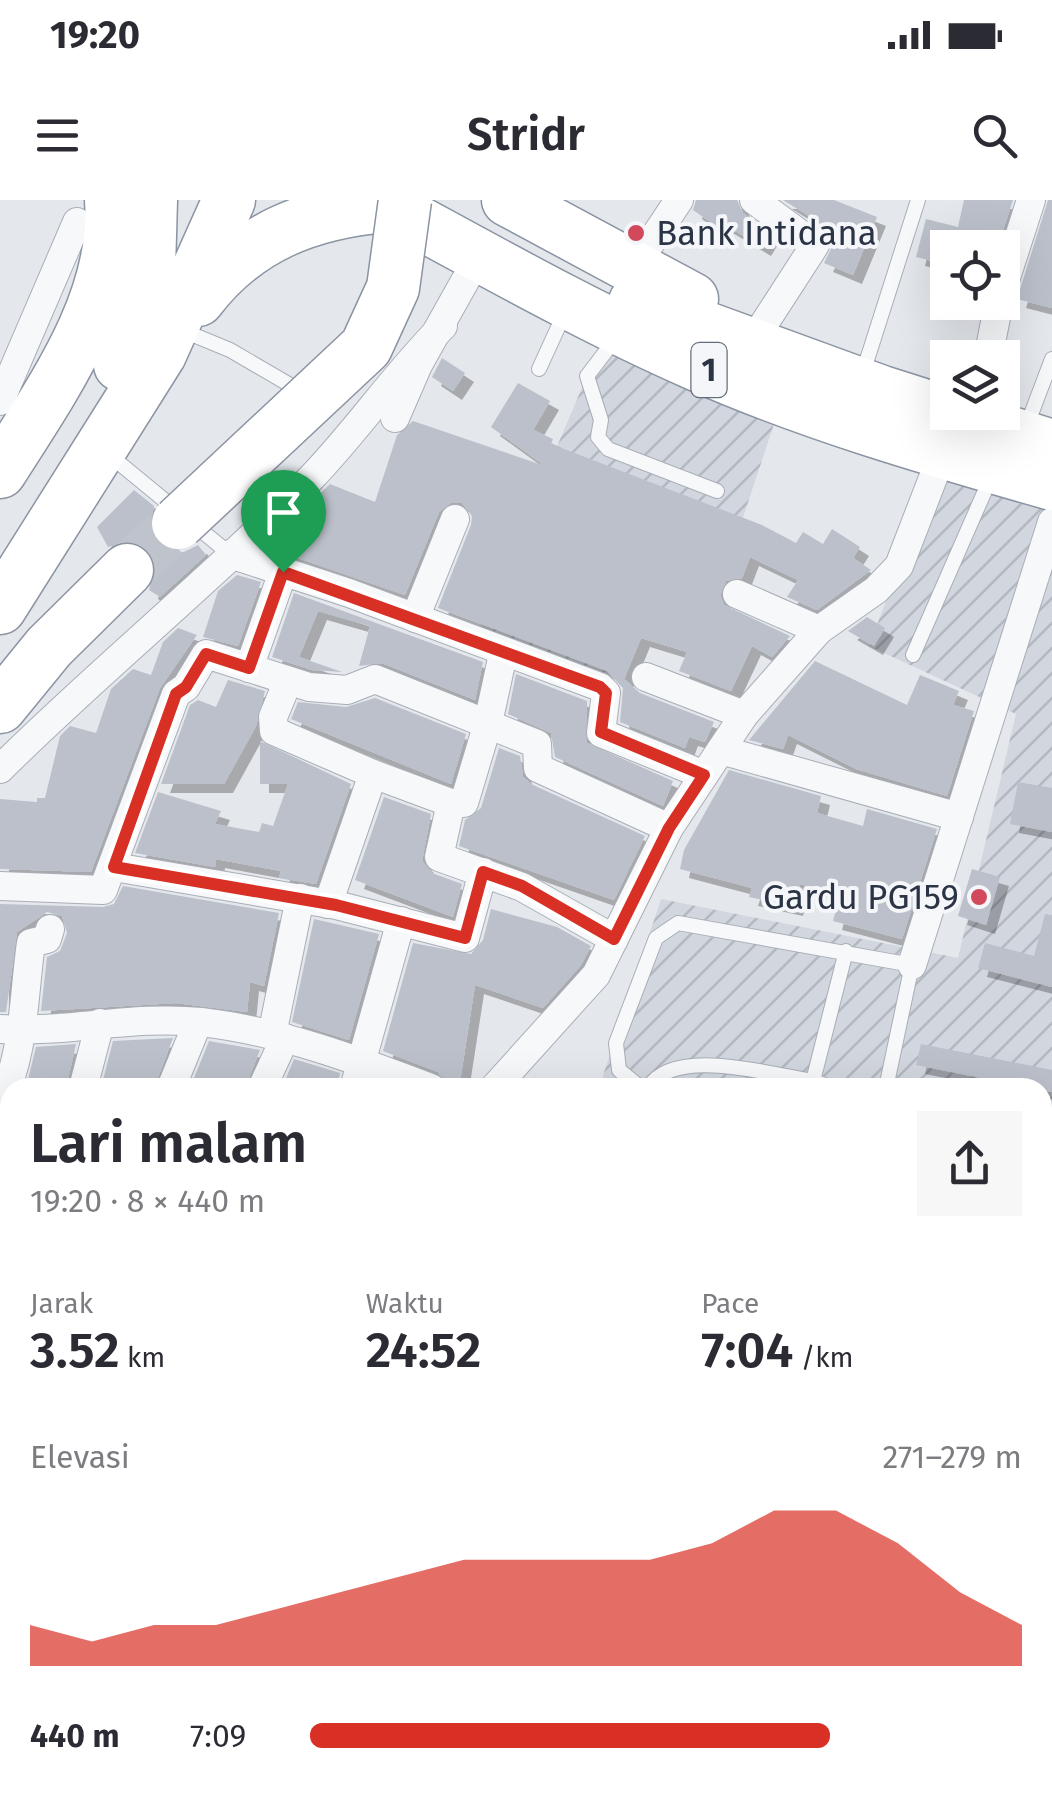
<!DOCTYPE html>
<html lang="id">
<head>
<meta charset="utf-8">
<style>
  body { margin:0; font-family:"Fira Sans",sans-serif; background:#f7f7f7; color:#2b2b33; height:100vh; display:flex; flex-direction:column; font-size:38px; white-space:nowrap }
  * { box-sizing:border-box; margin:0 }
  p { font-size:32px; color:#7c7c81 }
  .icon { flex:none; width:55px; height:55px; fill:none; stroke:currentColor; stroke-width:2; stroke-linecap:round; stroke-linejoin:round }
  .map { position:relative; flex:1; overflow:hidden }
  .details { position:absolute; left:0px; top:878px; width:1052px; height:718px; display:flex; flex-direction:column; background:#fff; border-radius:30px 30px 0 0; box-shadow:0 10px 40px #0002 }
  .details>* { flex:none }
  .controls { position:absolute; left:930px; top:30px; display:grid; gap:20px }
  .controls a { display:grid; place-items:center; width:90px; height:90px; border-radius:0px; background:#fff; box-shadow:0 10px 40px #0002; font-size:50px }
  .pin { position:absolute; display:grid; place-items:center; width:85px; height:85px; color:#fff; margin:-102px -42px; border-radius:50% 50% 50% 0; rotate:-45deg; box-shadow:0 0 10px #0007 }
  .pin .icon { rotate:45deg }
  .round { display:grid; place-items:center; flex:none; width:105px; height:105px; border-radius:0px; background:#f7f7f7 }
  .headline { display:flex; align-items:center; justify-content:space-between; height:170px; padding:0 30px }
  h1 { font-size:55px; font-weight:600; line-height:75px }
  .figures { display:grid; grid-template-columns:repeat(3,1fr); gap:15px; height:170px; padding:10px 30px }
  .figures div { display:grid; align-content:center }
  .figures b { font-size:50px; font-weight:600 }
  .figures small { font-size:28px; font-weight:400 }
  .figures p { font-size:28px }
  .chart { height:280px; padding:20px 30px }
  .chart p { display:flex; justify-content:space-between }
  .chart svg { width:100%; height:180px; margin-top:10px; fill:#d93025; opacity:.7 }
  ul { padding:0 30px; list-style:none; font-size:32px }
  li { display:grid; grid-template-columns:160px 120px 1fr; align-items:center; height:75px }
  li i { height:25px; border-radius:12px; background:#d93025 }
  .status { display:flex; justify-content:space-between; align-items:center; height:70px; padding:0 50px; background:#fff; direction:ltr }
  .status svg { height:28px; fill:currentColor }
  header { display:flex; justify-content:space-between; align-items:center; height:130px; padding:0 30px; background:#fff; font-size:45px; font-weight:600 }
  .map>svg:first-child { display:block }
</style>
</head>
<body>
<div class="status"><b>19:20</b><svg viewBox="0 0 49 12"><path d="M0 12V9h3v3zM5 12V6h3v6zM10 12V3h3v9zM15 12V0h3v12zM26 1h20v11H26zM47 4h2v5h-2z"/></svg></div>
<header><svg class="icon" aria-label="menu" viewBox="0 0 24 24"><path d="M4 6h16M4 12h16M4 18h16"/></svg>Stridr<svg class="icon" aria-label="search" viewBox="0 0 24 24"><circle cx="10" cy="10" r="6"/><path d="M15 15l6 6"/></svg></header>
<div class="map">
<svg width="1052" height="1593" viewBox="0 0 1052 1593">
  <defs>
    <pattern id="industrial-furrows" width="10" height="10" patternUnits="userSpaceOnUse" patternTransform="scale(2.5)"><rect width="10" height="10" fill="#d2d6de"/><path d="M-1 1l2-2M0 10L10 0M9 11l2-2" fill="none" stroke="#b4b8c0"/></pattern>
    <filter id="shadow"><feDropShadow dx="9" dy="9" stdDeviation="0" flood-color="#0004"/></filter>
  </defs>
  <rect width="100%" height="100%" fill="#e4e7ec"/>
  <!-- industrial -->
  <g fill="url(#industrial-furrows)">
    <polygon points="620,129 785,191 710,417 636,394 610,478 479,430 587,176"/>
    <polygon points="950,232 1052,264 1052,1593 661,1593 666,1585 1042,1585 1042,888 599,888 661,699 958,758 1016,514 869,446"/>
  </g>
  <!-- building -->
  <g fill="#bbc0ca" filter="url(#shadow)">
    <polygon points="696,0 737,0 743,13 770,34 762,47 722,23 719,28 693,10"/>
    <polygon points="783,0 834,0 877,17 853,75 824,63 832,47 833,31"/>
    <polygon points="964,0 1013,0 997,48 948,48 948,65 916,57 926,19 958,27"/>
    <polygon points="1048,0 1052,0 1052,108 1017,99"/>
    <polygon points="442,158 465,173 453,191 432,177"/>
    <polygon points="518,183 550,201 533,230 553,239 551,244 762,325 796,343 803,332 823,344 832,329 860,347 853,358 871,370 817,410 787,397 798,380 750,357 742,378 726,381 720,395 724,405 790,436 772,457 752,446 731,491 679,471 687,452 641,438 624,479 640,493 714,522 705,542 689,537 685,548 620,522 623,488 607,471 438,408 471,325 472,316 462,303 452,302 439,312 405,395 266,347 280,333 291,337 301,312 330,284 375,302 397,235 413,221 545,266 491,227"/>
    <polygon points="134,290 154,306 149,329 157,344 170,352 184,352 198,345 206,355 160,397 149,390 156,363 149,350 134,341 108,347 97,327"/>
    <polygon points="237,375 261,382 238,446 203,437 218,391"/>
    <polygon points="294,393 483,462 475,500 382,463 359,466 370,426 318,411 299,457 342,472 312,470 272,457"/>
    <polygon points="867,417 885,428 874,446 848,431"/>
    <polygon points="178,428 197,435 160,488 91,672 0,669 0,599 37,602 37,598 45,598 60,536 70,526 96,533 111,489 133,469 151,475 163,442"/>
    <polygon points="815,461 907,505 920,475 959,491 953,505 974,511 947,596 856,569 788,535 783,549 749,540"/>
    <polygon points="516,474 587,501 587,543 673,581 663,606 555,557 551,533 508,514"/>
    <polygon points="228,480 265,491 256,526 224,584 161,584 190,505 198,500 216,507"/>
    <polygon points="375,498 466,534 451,584 291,519 298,502 346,507"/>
    <polygon points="260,541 351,584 316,684 279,678 281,671 216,659 215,667 135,653 158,592 221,611 215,624 259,632 262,623 273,626 288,584 260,584"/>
    <polygon points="499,548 520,556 523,577 531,584 645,636 614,700 459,646 465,620 481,608"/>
    <polygon points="729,570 821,596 817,613 863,626 867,609 937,629 902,739 833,721 840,695 800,684 794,707 749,697 752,688 680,669 684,650"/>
    <polygon points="1018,582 1052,588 1052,632 1010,624"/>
    <polygon points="384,597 431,614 422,661 432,673 462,684 453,717 355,680"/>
    <polygon points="972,669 1000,677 986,725 958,716"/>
    <polygon points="123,686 279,713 264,786 250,782 247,812 176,803 41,811 47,757 60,751 67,733 62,716 47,712 17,732 6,812 0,812 0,704 103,707 114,704"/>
    <polygon points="491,709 557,727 591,746 581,765 543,808 475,785 459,888 448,888 438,872 383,851 413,743 471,754 483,740"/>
    <polygon points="1045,714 1052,715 1052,787 978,768 985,743 1034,756"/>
    <polygon points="314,719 379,734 349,840 292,822"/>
    <polygon points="173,838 154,888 101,888 113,841"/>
    <polygon points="209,841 260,850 245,888 190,888"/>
    <polygon points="76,844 66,888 26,888 36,847"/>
    <polygon points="921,844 1052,870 1052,892 916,865"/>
    <polygon points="294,859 340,873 337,888 282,888"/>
  </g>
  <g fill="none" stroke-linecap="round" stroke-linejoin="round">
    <!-- highway-tunnel -->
    <polyline stroke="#bfc3cb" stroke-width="52" stroke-dasharray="52 26" stroke-linecap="butt" points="127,370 178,323"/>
    <defs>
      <g id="lane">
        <polyline points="179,129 230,150 302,192"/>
        <polyline points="616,138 587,176 601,220 598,237 608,249 717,291"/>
        <polyline points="866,163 918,0"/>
        <polyline points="539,169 566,110"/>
        <polyline points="1030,217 1052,159"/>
        <polyline points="107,253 175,309"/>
        <polyline points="192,323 230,354"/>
        <polyline points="913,455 991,277"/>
        <polyline points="641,888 619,870 616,843 656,738 678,723 912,765 886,888"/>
        <path d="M648,888c26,-43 123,-13 165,-7"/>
        <polyline points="834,888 813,881 846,751"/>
        <polyline points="1042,938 1052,940"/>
        <polyline points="668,1585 677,1593"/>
      </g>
      <g id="street">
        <polyline points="754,0 815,45 760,130"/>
        <polyline points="633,69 679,0"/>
        <polyline points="1002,90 1031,0"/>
        <polyline points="988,158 999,102"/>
        <polyline points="0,201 77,22"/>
        <polyline points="395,218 418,165 479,56"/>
        <polyline points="230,354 349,393 600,487 606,493 601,533 704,575"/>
        <polyline points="737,394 819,430"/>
        <polyline points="415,418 455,319"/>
        <polyline points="249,468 283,372"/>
        <polyline points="646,477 744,515"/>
        <polyline points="288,481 273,517 274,531 373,574"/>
        <polyline points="721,550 959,617"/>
        <path d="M0,569c102,-101 213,-190 313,-293 46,-48 83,-103 130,-150"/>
        <polyline points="451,603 439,657 522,687 614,739"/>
        <polyline points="114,667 336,705 465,738 483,672"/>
        <polyline points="0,686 103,690 176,494 186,487 206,454 309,487 347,490 375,479 537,544 538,568 669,628"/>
        <polyline points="328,704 373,574 451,603 464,603 488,523 503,454"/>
        <polyline points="912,765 1052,322"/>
        <path d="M0,829c68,4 133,-14 201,-7 79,9 156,38 230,66"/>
        <polyline points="272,835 300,698"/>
        <polyline points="83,888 100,823"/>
        <polyline points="171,888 198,822"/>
        <polyline points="262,888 285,838"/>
        <polyline points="354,888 401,721"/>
        <polyline points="494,888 596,775 669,628 744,515 819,430 876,390 899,366 943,252"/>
        <path d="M0,904c25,-51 23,-105 31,-161l16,-4 3,-10"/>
        <polyline points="0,1024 10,1027"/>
        <polyline points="0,1147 10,1159"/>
        <polyline points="0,1408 10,1421"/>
      </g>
      <g id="highway">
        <path d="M377,0c104,56 207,115 316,163 114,51 239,87 359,121"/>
        <polyline points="508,0 692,99"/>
        <path d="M198,100c48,-63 112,-88 189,-94"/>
        <polyline points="635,102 882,192 1052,246"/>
        <polyline points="120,165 149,69 151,0"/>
        <path d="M0,272c51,-81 118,-172 111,-272"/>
        <polyline points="0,408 160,154 229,0"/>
        <polyline points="0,507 49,447 127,370"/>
        <polyline points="0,1203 10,1214"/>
        <polyline points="0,1246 10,1256"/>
        <polyline points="0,1290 10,1300"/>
        <polyline points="315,1585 323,1593"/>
        <polyline points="391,1585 401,1593"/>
        <polyline points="474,1585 484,1593"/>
      </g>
    </defs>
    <!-- lane casing -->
    <use href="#lane" stroke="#a9aeb7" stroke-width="16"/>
    <!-- street casing -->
    <use href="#street" stroke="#a9aeb7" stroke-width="30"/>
    <!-- highway casing -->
    <use href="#highway" stroke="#8b94a3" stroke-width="55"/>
    <!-- lane -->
    <use href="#lane" stroke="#f7f8fa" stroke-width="14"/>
    <!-- street -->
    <use href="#street" stroke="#f7f8fa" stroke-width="28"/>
    <!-- highway -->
    <use href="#highway" stroke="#fff" stroke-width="52"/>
    <defs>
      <polyline id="highway-bridge" points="178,323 366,147 393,88 405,0"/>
    </defs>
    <!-- highway-bridge casing -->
    <use href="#highway-bridge" stroke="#8b94a3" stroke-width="55" stroke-linecap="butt"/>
    <!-- highway-bridge -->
    <use href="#highway-bridge" stroke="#fff" stroke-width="52"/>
  </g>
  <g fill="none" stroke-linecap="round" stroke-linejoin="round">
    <defs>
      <polygon id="route" points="283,372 600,487 606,493 601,532 704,575 669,628 614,739 522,686 483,672 465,738 336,705 114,667 176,494 186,487 206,454 249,468"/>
    </defs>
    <!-- route casing -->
    <use href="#route" stroke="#fff" stroke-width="20"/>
    <!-- route -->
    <use href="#route" stroke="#d93025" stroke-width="12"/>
  </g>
  <!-- markers -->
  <g fill="#d1495b" stroke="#f4f6f9" stroke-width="4">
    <circle cx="636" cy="33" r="10"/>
    <circle cx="979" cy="697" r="10"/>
  </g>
  <g text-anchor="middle" stroke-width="8" stroke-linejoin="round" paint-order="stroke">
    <!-- shield labels -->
    <rect fill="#f4f6f9" stroke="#676e7b" stroke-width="2.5" x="691.5" y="143" width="35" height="54" rx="8"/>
    <g font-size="32" font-weight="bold" fill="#2b3445">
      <text x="709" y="181">1</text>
    </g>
    <!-- poi labels -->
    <g font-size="35" fill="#2b3445" stroke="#f4f6f9" text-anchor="start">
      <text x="656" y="45">Bank Intidana</text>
      <text x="959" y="709" text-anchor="end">Gardu PG159</text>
    </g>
  </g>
</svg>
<div class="controls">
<a><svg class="icon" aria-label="locate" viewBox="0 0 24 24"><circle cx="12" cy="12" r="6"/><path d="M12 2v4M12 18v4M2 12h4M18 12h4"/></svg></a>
<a><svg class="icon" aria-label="layers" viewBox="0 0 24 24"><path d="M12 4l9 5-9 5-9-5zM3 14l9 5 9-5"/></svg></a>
</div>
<div class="pin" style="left:283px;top:372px;background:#1e9e55"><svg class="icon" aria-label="arrive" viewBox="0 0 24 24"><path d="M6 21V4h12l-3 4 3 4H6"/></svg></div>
<section class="details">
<div class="headline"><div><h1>Lari malam</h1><p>19:20 · 8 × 440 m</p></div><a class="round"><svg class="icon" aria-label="share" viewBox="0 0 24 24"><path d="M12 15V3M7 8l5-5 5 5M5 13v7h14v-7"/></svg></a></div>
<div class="figures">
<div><p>Jarak</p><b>3.52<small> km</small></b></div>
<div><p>Waktu</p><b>24:52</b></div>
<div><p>Pace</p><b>7:04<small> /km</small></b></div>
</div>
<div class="chart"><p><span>Elevasi</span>271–279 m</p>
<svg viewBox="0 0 160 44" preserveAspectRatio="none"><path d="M0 44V34L10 38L20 34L30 34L40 30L50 26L60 22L70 18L80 18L90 18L100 18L110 14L120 6L130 6L140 14L150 26L160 34V44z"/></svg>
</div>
<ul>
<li><b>440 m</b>7:09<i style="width:73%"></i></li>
</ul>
</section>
</div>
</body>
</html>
